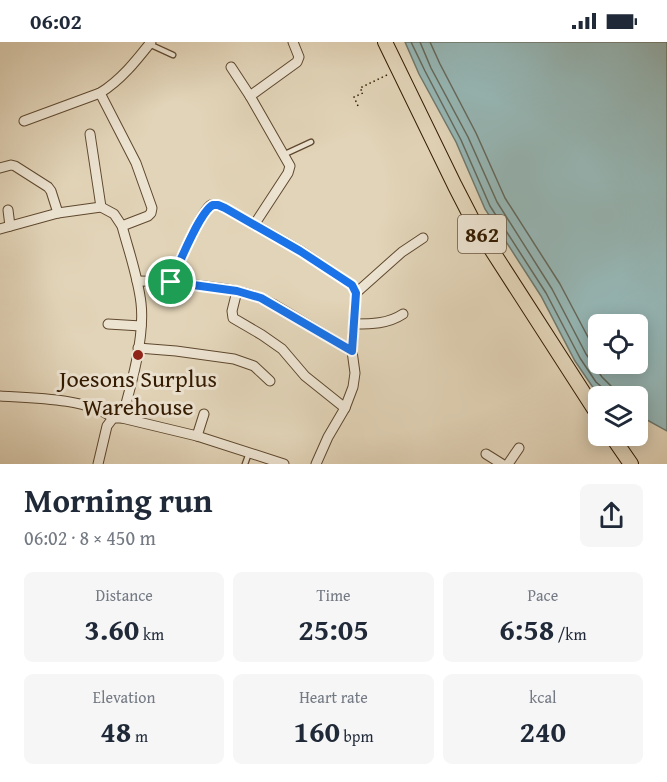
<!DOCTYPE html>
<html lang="en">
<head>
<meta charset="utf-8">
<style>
  body { margin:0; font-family:"Gentium Book Plus",serif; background:#f6f6f7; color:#1f2937; height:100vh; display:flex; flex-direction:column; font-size:22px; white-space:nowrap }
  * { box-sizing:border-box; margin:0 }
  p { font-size:20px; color:#747a83 }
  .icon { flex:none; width:33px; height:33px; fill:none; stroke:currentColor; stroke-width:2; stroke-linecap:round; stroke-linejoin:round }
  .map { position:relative; height:422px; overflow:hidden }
  .panel { display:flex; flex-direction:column; background:#fff; flex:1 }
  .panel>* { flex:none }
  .controls { position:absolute; left:588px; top:272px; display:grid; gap:12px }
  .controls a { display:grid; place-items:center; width:60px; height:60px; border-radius:9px; background:#fff; box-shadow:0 3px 15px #0003; font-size:30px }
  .pin { position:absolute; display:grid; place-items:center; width:51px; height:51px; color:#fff; margin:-26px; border:3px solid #fff; border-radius:50%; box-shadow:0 2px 6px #0007 }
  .round { display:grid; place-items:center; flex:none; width:63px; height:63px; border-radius:9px; background:#f6f6f7 }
  .head { display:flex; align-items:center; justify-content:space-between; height:102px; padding:0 24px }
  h1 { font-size:33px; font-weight:800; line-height:45px }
  .stats { display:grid; grid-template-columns:repeat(3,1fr); gap:9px; height:102px; padding:6px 24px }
  .stats div { display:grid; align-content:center; border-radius:9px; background:#f6f6f7; text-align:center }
  .stats b { font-size:30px; font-weight:800 }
  .stats small { font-size:16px; font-weight:400 }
  .stats p { font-size:16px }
  .status { display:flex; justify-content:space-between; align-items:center; height:42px; padding:0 30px; background:#fff; direction:ltr }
  .status svg { height:16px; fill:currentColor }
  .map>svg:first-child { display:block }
</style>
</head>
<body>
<div class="status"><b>06:02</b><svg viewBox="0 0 49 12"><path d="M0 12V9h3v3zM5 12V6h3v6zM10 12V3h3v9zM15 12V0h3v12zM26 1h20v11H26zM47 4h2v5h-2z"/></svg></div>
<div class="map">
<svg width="667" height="422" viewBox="0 0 667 422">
  <rect width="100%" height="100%" fill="#e2d4b8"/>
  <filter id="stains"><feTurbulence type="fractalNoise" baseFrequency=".00333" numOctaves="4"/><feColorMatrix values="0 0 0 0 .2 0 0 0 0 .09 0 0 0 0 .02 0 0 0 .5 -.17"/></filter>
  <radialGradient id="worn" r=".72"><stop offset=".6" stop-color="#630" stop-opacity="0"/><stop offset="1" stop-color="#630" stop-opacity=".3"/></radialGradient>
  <!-- water -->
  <path fill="#96b7b6" stroke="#6e786d" stroke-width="1.5" fill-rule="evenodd" d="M405,0h262v389l-29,-16v-19h-33l-13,-10 -17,-25 -34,-65 -56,-87 -29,-67 -37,-68zM598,282h40v39h-40z"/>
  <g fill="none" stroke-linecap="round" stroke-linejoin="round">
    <!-- shore -->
    <g stroke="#64685b" stroke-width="1.5">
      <polyline points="411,0 425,29 461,98 490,164 546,251 580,316 596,340 605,348 607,354"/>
      <polyline points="420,0 431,26 468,95 497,160 552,247 586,312 602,335 612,345 614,354"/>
      <polyline points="430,0 440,22 476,91 505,156 560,242 598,314"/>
    </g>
    <defs>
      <g id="lane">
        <polyline points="149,2 173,13"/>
        <polyline points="285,112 311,100"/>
        <polyline points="245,422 249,411"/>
      </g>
      <g id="street">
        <polyline points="231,25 250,54 290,124 288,131 254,183"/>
        <polyline points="100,51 136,121 152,166 151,171 148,174 122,184"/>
        <polyline points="250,54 297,20 299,15 293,0"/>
        <path d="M24,79l76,-28c21,-13 36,-32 51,-51"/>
        <polyline points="90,92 101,165"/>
        <polyline points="0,126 11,123 15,124 48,145 51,149 58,171"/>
        <polyline points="8,168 10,184"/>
        <path d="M0,187l58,-16 43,-6 13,7 8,12c7,26 16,51 19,77 4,34 -10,83 -19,115"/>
        <path d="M137,239c23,0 45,2 67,5 25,3 47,6 69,18l79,47"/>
        <path d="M171,240c5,-13 31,-73 40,-77 5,-1 9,1 14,3l76,43 51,34 4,8 -4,58 3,22 -2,14 -8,21 -17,29 -12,27"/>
        <polyline points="237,249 232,269 233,276 262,293 282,307 305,334 345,366"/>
        <polyline points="356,251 402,210 423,196"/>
        <polyline points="108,282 141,284"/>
        <path d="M354,282c17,0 34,0 49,-10"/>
        <polyline points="138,306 176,309 234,317 254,324 270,339"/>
        <path d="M0,354c32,2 87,2 113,22"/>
        <polyline points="113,376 122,376 197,394 284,422"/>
        <polyline points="197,394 204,372"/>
        <polyline points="486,412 502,422"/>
        <polyline points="98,422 107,384 113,376"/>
        <polyline points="508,422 519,406"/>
      </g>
      <g id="primary">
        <polyline points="385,0 455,144 473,179 598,373"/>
        <polyline points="611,393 631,422"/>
      </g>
    </defs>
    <!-- lane casing -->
    <use href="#lane" stroke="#5f482e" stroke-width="7"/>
    <!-- street casing -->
    <use href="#street" stroke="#5f482e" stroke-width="11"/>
    <!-- primary casing -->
    <use href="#primary" stroke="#331a00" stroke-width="16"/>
    <!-- path -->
    <polyline stroke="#331a00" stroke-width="1.5" stroke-dasharray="1.5 3" stroke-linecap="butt" points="358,64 354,55 363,51 360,46 389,32"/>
    <!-- lane -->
    <use href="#lane" stroke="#ece3d1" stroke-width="4.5"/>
    <!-- street -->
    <use href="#street" stroke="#ece3d1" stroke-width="9"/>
    <!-- primary -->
    <use href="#primary" stroke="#e2d4b8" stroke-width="14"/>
  </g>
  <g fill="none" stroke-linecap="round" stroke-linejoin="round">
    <defs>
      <path id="route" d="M213,163h5l7,3 75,43 52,34 4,8 -4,58 -91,-53 -24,-7 -66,-9c7,-16 29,-71 42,-77z"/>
    </defs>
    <!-- route casing -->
    <use href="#route" stroke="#fff" stroke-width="12"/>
    <!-- route -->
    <use href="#route" stroke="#1a73e8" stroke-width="8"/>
  </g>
  <!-- markers -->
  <circle fill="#8f2418" stroke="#ece3d1" stroke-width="2" cx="138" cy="313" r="6"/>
  <g text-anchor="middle" stroke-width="6" stroke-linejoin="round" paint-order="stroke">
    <!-- shield labels -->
    <rect fill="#ece3d1" stroke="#6a563f" stroke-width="1.5" x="458" y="173" width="48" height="38" rx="4.5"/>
    <g font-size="22" font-weight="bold" fill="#331a00">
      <text x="482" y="200">862</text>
    </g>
    <!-- poi labels -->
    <g font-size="24" fill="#331a00" stroke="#ece3d1">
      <text x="138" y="345">Joesons Surplus<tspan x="138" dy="28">Warehouse</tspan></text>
    </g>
  </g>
  <rect width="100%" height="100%" filter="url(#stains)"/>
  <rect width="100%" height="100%" fill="url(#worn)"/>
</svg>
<div class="controls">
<a><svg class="icon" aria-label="locate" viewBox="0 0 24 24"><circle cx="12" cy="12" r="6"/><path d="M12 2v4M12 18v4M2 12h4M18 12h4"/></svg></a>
<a><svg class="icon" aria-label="layers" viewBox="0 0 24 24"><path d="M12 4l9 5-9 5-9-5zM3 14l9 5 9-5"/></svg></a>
</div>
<div class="pin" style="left:171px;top:240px;background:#1e9e55"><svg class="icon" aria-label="arrive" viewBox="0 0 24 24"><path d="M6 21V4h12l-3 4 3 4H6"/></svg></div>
</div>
<section class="panel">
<div class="head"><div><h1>Morning run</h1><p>06:02 · 8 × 450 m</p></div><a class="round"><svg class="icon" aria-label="share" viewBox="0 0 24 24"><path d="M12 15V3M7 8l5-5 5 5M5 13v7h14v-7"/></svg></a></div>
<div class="stats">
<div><p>Distance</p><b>3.60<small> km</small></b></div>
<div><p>Time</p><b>25:05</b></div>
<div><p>Pace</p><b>6:58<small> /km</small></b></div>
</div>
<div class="stats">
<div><p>Elevation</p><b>48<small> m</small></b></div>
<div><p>Heart rate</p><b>160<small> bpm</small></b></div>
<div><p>kcal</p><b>240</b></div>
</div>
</section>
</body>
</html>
